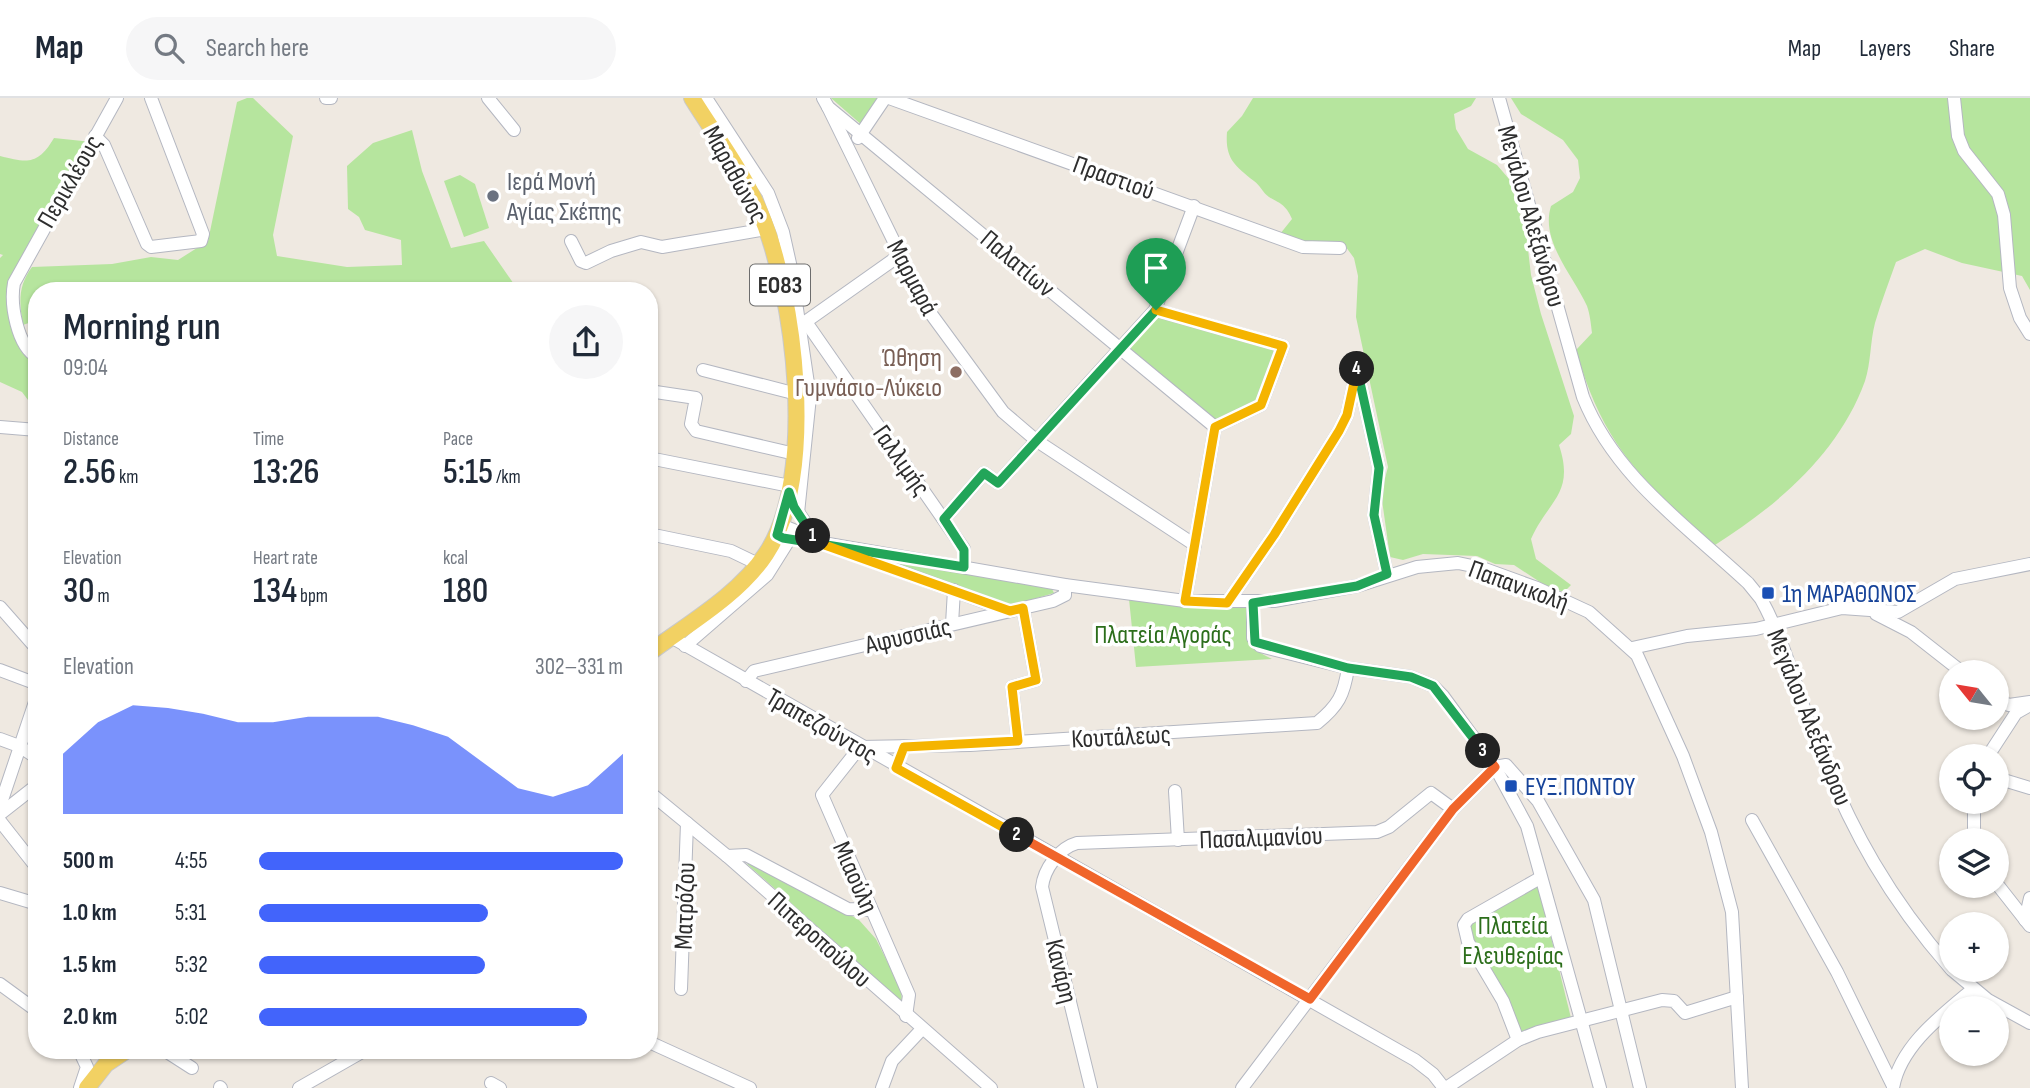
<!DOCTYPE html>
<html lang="en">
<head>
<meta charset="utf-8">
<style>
  body { margin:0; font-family:"Sofia Sans Condensed",sans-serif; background:#f6f6f7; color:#1f2937; height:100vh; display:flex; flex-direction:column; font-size:26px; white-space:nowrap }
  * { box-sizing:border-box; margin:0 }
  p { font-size:23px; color:#747a83 }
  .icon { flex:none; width:38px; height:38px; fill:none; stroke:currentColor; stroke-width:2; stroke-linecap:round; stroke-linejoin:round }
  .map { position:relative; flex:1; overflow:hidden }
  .details { position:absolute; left:28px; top:184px; width:630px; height:777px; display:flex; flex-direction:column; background:#fff; border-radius:28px; box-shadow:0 2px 5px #0004 }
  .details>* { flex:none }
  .needle { width:46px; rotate:300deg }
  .controls { position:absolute; left:1939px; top:562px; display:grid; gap:14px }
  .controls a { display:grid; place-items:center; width:70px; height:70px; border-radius:50%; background:#fff; box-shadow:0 2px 5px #0004; font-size:35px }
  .pin { position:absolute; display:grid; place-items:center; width:60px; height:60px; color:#fff; margin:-72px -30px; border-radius:50% 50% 50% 0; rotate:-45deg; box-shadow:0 0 7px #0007 }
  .pin .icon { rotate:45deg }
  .km { position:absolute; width:35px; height:35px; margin:-18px; border-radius:50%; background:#222; color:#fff; font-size:19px; line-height:35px; text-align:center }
  .round { display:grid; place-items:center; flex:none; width:74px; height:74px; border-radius:37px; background:#f6f6f7 }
  .headline { display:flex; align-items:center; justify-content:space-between; height:119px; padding:0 35px }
  h1 { font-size:38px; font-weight:600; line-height:52px }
  .figures { display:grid; grid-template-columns:repeat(3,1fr); gap:10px; height:119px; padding:7px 35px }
  .figures div { display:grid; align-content:center }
  .figures b { font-size:35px; font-weight:600 }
  .figures small { font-size:19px; font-weight:400 }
  .figures p { font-size:19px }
  .chart { height:196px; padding:14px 35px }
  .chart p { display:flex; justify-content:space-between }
  .chart svg { width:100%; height:126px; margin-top:7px; fill:#4264fb; opacity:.7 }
  ul { padding:0 35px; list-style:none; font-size:23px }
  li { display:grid; grid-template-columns:112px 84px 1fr; align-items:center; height:52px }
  li i { height:18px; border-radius:9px; background:#4264fb }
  header { display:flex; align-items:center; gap:42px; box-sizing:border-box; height:98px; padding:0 35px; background:#fff; border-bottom:2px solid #e0e1e3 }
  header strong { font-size:33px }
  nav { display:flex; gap:38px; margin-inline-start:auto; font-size:24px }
  .search { width:490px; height:63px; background:#f6f6f7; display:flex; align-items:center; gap:18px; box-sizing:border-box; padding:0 24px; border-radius:38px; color:#747a83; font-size:26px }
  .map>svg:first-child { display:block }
</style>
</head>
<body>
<header>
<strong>Map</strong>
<div class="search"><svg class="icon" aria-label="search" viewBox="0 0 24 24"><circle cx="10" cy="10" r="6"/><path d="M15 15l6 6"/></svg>Search here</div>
<nav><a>Map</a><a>Layers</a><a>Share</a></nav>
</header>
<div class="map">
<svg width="2030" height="990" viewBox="0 0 2030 990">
  <rect width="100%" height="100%" fill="#efe9e1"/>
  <!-- green -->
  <g fill="#b6e59e">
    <path d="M247,0h6l40,38 -20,99 4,21 70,11 55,-2 -1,-25 -36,-10 -6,-13 -11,-8 -1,-43 26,-23 39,-13 10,41 29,77 33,-7 34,49h-351l-1,-5 -46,5h-83v30l-14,5c-4,-23 -5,-39 9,-58l80,-3 39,-7 27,3 30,-19 29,-139z"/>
    <polygon points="831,0 880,0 863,28"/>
    <path d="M1253,0h223l-5,8 -17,8 2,15 12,20 29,16 12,14 17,53 5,43 10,39 33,102 -3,18 -12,11c16,49 -10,54 -28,94l5,20 35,26 -7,7 -18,-6 -32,-21 -19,-1 -18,-8 -54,-2 -20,6 -13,-3 -9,-64 7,-26 -32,-150 2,-41 -4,-18 -11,-15 -23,3 -40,-12 12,-15c-6,-14 -11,-15 -23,-22 -6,-4 -9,-12 -15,-16 -20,-16 -29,-23 -27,-49l15,-16z"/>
    <path d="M1511,0h519v192l-8,-14 -60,-13 -37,-14 -29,13c-7,20 -15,40 -21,61 -5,19 -4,40 -10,58 -26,72 -87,124 -150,164 -73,-65 -111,-97 -139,-195l16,-17c-1,-8 -2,-19 -5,-27 -14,-31 -47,-65 -36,-100l22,-14 7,-14 -2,-18 -15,-20 -42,-26z"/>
    <path d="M54,40l38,4 -77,127 5,78 9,11 8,4v50l-15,-20 -22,-10v-124l3,-3 -3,-1v-98c28,7 38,9 54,-18z"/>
    <polygon points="460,77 475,86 489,130 464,139 444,83"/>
    <polygon points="1156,216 1278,250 1258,305 1215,324 1126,251"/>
    <polygon points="875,459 1052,491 1054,495 1010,508"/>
    <path d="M1129,501l118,9c0,28 -3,38 25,51l-136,8z"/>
    <polygon points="749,765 774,773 859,822 876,841 901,891 902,904 747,766"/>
    <polygon points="1538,786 1571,920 1519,938 1469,840 1471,824"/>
  </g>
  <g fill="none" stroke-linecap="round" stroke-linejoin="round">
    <defs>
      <g id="minor">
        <polyline points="326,0 331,0"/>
        <polyline points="488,0 514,32"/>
        <polyline points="706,0 768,95 783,134 791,170 810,299 798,415"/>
        <polyline points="823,0 828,9 1215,329"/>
        <polyline points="889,0 1303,149 1340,150"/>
        <path d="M1499,0l84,299c32,80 104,129 165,186l13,16c25,45 37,97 56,145 35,88 72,154 134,225"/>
        <polyline points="1954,0 1958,38 1964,53 1998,96 2004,117 2010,190 2020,220 2030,236"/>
        <polyline points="828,9 926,209 1003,314 1037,343 1195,447"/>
        <polyline points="95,38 104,47 147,146 151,149 201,143 203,136 151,0"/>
        <polyline points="858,40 885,0"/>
        <polyline points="571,143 581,163 586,165 611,153 641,144 662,149 767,131"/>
        <polyline points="1155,212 1283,248 1261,307 1215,329"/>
        <polyline points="806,224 964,451 964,469"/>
        <polyline points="801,227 900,157"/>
        <path d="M37,259c-20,-11 -27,-53 -23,-74l103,-185"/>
        <polyline points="1357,271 1379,370 1374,417 1387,476"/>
        <polyline points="703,272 797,296"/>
        <polyline points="649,293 696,300 691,326 696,333 795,356"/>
        <polyline points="0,329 37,332"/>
        <polyline points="649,360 790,388"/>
        <polyline points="794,408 819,445"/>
        <polyline points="944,421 984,375 998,385 1155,212 1194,108"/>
        <polyline points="781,427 801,435 811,443"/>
        <polyline points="649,436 731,453 758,466"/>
        <polyline points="777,437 1065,487 1185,503 1274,503 1357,488 1417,469 1458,465 1482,470 1537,490 1589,514 1637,557 1683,658 1711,734 1732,814 1742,990"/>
        <polyline points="855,457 1009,513"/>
        <polyline points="1185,503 1215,329"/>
        <polyline points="1227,505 1274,437 1339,333 1347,317 1357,271"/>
        <polyline points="1253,505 1253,540 1260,548 1348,570 1411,579 1433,588 1443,598 1495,669 1527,728 1600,990"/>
        <polyline points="0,509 37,551"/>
        <polyline points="1876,516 1911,534 1962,574"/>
        <polyline points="952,526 954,492"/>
        <polyline points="671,539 1415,962 1433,976 1444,990"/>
        <polyline points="685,548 767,477 789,442"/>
        <polyline points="1632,550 1687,538 1756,531 1842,510 1898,514 1955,481 2030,466"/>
        <polyline points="0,572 37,586"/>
        <polyline points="746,583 754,573 1053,503 1065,497 1065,487"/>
        <polyline points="1997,603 2009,607 2030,604"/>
        <polyline points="0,641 19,648 37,660"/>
        <polyline points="1018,643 1012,589 1036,582 1023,510"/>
        <polyline points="1988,658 2016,615 2030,607"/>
        <polyline points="1997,680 2030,690"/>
        <polyline points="1175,693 1178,742"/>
        <polyline points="649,694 727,758 991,990"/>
        <polyline points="1974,704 1974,742"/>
        <polyline points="0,708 37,598"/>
        <polyline points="0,716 37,687"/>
        <polyline points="1752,722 1837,874 1893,988"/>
        <polyline points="0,723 37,770"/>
        <polyline points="727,758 746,757 848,811 870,812"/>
        <polyline points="1997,786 2030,828"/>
        <polyline points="0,795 37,806"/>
        <polyline points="2025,822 2030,800"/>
        <polyline points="1952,872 1988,902 2030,925"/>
        <polyline points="0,886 37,913"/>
        <polyline points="681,891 687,725"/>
        <path d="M906,918l3,-21 -87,-200 38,-48 110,-2 347,-22c21,-17 27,-28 31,-55"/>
        <polyline points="1518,942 1503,903 1468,844 1464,827 1468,821 1540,780"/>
        <polyline points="649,944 750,990"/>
        <polyline points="79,952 87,969 80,990"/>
        <polyline points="164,952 192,970"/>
        <polyline points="491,985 500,990"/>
        <polyline points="220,989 221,990"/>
        <polyline points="299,990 362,954"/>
        <polyline points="882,990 892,963 922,931"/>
        <path d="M1091,990l-49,-201c2,-18 17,-39 35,-44l300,-11 12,-5 42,-34 22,16"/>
        <polyline points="1242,990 1453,711 1495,669 1506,667 1538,703 1594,802 1640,990"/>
        <polyline points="1446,990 1518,942 1538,934 1662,902 1674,903 1685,915 1737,899"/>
        <path d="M1893,990c7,-42 49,-73 80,-99"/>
      </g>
      <g id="major">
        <path d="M649,555c39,-29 90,-58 117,-99 52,-77 29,-260 -6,-342 -17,-40 -45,-77 -68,-114"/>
        <polyline points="87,990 106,966 127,952"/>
      </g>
    </defs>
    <!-- minor casing -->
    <use href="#minor" stroke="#b4b7c1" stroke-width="14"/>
    <!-- major casing -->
    <use href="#major" stroke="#c9c9c9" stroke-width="18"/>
    <!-- minor -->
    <use href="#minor" stroke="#fff" stroke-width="12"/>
    <!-- major -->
    <use href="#major" stroke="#f2d163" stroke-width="16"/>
  </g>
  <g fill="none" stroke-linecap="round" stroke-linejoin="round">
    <defs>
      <polyline id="split-1" points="813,438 794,409 789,394 777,437 783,440 964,469 964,452 944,421 984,375 998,385 1156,212"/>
      <polyline id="split-2" points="813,438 819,445 1010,513 1023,510 1036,582 1012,589 1018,643 904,649 896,670 1017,737"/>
      <polyline id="split-3" points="1017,737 1310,901 1453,711 1495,669 1483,653"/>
      <polyline id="split-4" points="1357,271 1379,370 1374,417 1387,476 1357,488 1253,505 1255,544 1348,570 1411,579 1433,588 1483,653"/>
      <polyline id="split-5" points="1156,212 1283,248 1261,307 1215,329 1185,503 1227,505 1274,437 1339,333 1347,317 1357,271"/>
    </defs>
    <!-- split-1 casing -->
    <use href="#split-1" stroke="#fff" stroke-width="14"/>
    <!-- split-2 casing -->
    <use href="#split-2" stroke="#fff" stroke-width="14"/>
    <!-- split-3 casing -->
    <use href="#split-3" stroke="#fff" stroke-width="14"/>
    <!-- split-4 casing -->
    <use href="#split-4" stroke="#fff" stroke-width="14"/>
    <!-- split-5 casing -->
    <use href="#split-5" stroke="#fff" stroke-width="14"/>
    <!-- split-1 -->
    <use href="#split-1" stroke="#22a559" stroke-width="9"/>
    <!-- split-2 -->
    <use href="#split-2" stroke="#f5b400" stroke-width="9"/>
    <!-- split-3 -->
    <use href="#split-3" stroke="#f0652b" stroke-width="9"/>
    <!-- split-4 -->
    <use href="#split-4" stroke="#22a559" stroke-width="9"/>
    <!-- split-5 -->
    <use href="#split-5" stroke="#f5b400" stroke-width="9"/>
  </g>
  <!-- markers -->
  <circle fill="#6b7280" stroke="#fff" stroke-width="2.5" cx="493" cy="98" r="7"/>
  <circle fill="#8d6e63" stroke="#fff" stroke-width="2.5" cx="956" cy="274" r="7"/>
  <g fill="#1a4fb4" stroke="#fff" stroke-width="2.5">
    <rect x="1761" y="488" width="14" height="14" rx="3.5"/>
    <rect x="1504" y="681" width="14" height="14" rx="3.5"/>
  </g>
  <g text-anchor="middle" stroke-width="7" stroke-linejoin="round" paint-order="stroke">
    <!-- shield labels -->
    <rect fill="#fff" stroke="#6d6d6d" stroke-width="2" x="750" y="166.5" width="60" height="41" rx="5"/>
    <g font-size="24" font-weight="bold" fill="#2e2e2e">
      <text x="780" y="195">ΕΟ83</text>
    </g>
    <!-- street labels -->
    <g font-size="26" fill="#2e2e2e" stroke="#fff">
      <text transform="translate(736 76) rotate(61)" y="9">Μαραθώνος</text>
      <text transform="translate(1114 79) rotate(20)" y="9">Πραστιού</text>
      <text transform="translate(69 83) rotate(-60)" y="9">Περικλέους</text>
      <text transform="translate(1532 118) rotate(74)" y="9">Μεγάλου Αλεξάνδρου</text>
      <text transform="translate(1018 165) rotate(40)" y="9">Παλατίων</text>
      <text transform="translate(913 179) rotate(62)" y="9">Μαρμαρά</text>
      <text transform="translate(902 362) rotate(55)" y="9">Γαλλιμής</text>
      <text transform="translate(1519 487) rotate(20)" y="9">Παπανικολή</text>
      <text transform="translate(908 537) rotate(-13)" y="9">Αφυσσιάς</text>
      <text transform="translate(1810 619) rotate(68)" y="9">Μεγάλου Αλεξάνδρου</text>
      <text transform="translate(822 627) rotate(30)" y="9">Τραπεζούντος</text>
      <text transform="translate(1121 638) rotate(-3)" y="9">Κουτάλεως</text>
      <text transform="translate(1261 739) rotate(-2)" y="9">Πασαλιμανίου</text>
      <text transform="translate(856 779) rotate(66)" y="9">Μιαούλη</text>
      <text transform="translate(684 808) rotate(-88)" y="9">Ματρόζου</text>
      <text transform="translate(820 841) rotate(42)" y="9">Πιπεροπούλου</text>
      <text transform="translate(1062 873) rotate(76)" y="9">Κανάρη</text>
    </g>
    <!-- worship labels -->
    <g font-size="26" fill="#5b616d" stroke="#fff" text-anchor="start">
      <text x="507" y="92">Ιερά Μονή<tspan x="507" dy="30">Αγίας Σκέπης</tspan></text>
    </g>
    <!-- education labels -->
    <g font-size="26" fill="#785e54" stroke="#fff" text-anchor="end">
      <text x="942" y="268">Ώθηση<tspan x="942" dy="30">Γυμνάσιο-Λύκειο</tspan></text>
    </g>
    <!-- transit labels -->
    <g font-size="26" fill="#164399" stroke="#fff" text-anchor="start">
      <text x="1782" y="504">1η ΜΑΡΑΘΩΝΟΣ</text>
      <text x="1525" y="697">ΕΥΞ.ΠΟΝΤΟΥ</text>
    </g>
    <!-- park labels -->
    <g font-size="26" fill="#2c6e1b" stroke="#fff">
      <text x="1163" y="545">Πλατεία Αγοράς</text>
      <text x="1513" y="836">Πλατεία<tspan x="1513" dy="30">Ελευθερίας</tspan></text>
    </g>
  </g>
</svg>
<div class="controls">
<a><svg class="needle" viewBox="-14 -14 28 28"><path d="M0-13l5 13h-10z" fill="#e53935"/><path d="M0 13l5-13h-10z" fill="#747a83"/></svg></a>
<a><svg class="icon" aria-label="locate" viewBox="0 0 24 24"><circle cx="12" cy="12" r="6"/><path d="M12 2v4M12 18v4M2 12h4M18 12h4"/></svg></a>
<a><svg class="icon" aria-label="layers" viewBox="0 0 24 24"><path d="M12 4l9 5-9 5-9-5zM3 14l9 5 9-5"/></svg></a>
<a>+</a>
<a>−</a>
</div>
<div class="pin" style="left:1156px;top:212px;background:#1e9e55"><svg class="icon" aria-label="arrive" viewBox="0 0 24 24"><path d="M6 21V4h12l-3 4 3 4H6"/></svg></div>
<b class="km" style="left:813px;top:438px">1</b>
<b class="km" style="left:1017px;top:737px">2</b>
<b class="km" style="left:1483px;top:653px">3</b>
<b class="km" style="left:1357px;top:271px">4</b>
<section class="details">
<div class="headline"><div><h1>Morning run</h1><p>09:04</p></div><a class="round"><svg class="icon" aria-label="share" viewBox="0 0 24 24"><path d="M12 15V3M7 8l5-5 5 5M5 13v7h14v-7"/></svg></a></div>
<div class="figures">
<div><p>Distance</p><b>2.56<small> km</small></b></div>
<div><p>Time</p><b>13:26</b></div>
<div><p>Pace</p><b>5:15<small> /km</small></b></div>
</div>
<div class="figures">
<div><p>Elevation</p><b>30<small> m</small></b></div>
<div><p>Heart rate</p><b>134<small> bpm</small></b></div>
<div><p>kcal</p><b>180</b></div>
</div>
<div class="chart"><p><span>Elevation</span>302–331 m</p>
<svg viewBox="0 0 160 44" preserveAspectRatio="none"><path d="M0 44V23L10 12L20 6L30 7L40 9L50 12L60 12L70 10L80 10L90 10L100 13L110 17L120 26L130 35L140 38L150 34L160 23V44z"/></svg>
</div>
<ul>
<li><b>500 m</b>4:55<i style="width:100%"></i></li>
<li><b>1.0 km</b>5:31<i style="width:63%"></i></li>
<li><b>1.5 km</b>5:32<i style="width:62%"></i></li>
<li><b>2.0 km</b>5:02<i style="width:90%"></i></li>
</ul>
</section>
</div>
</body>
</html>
